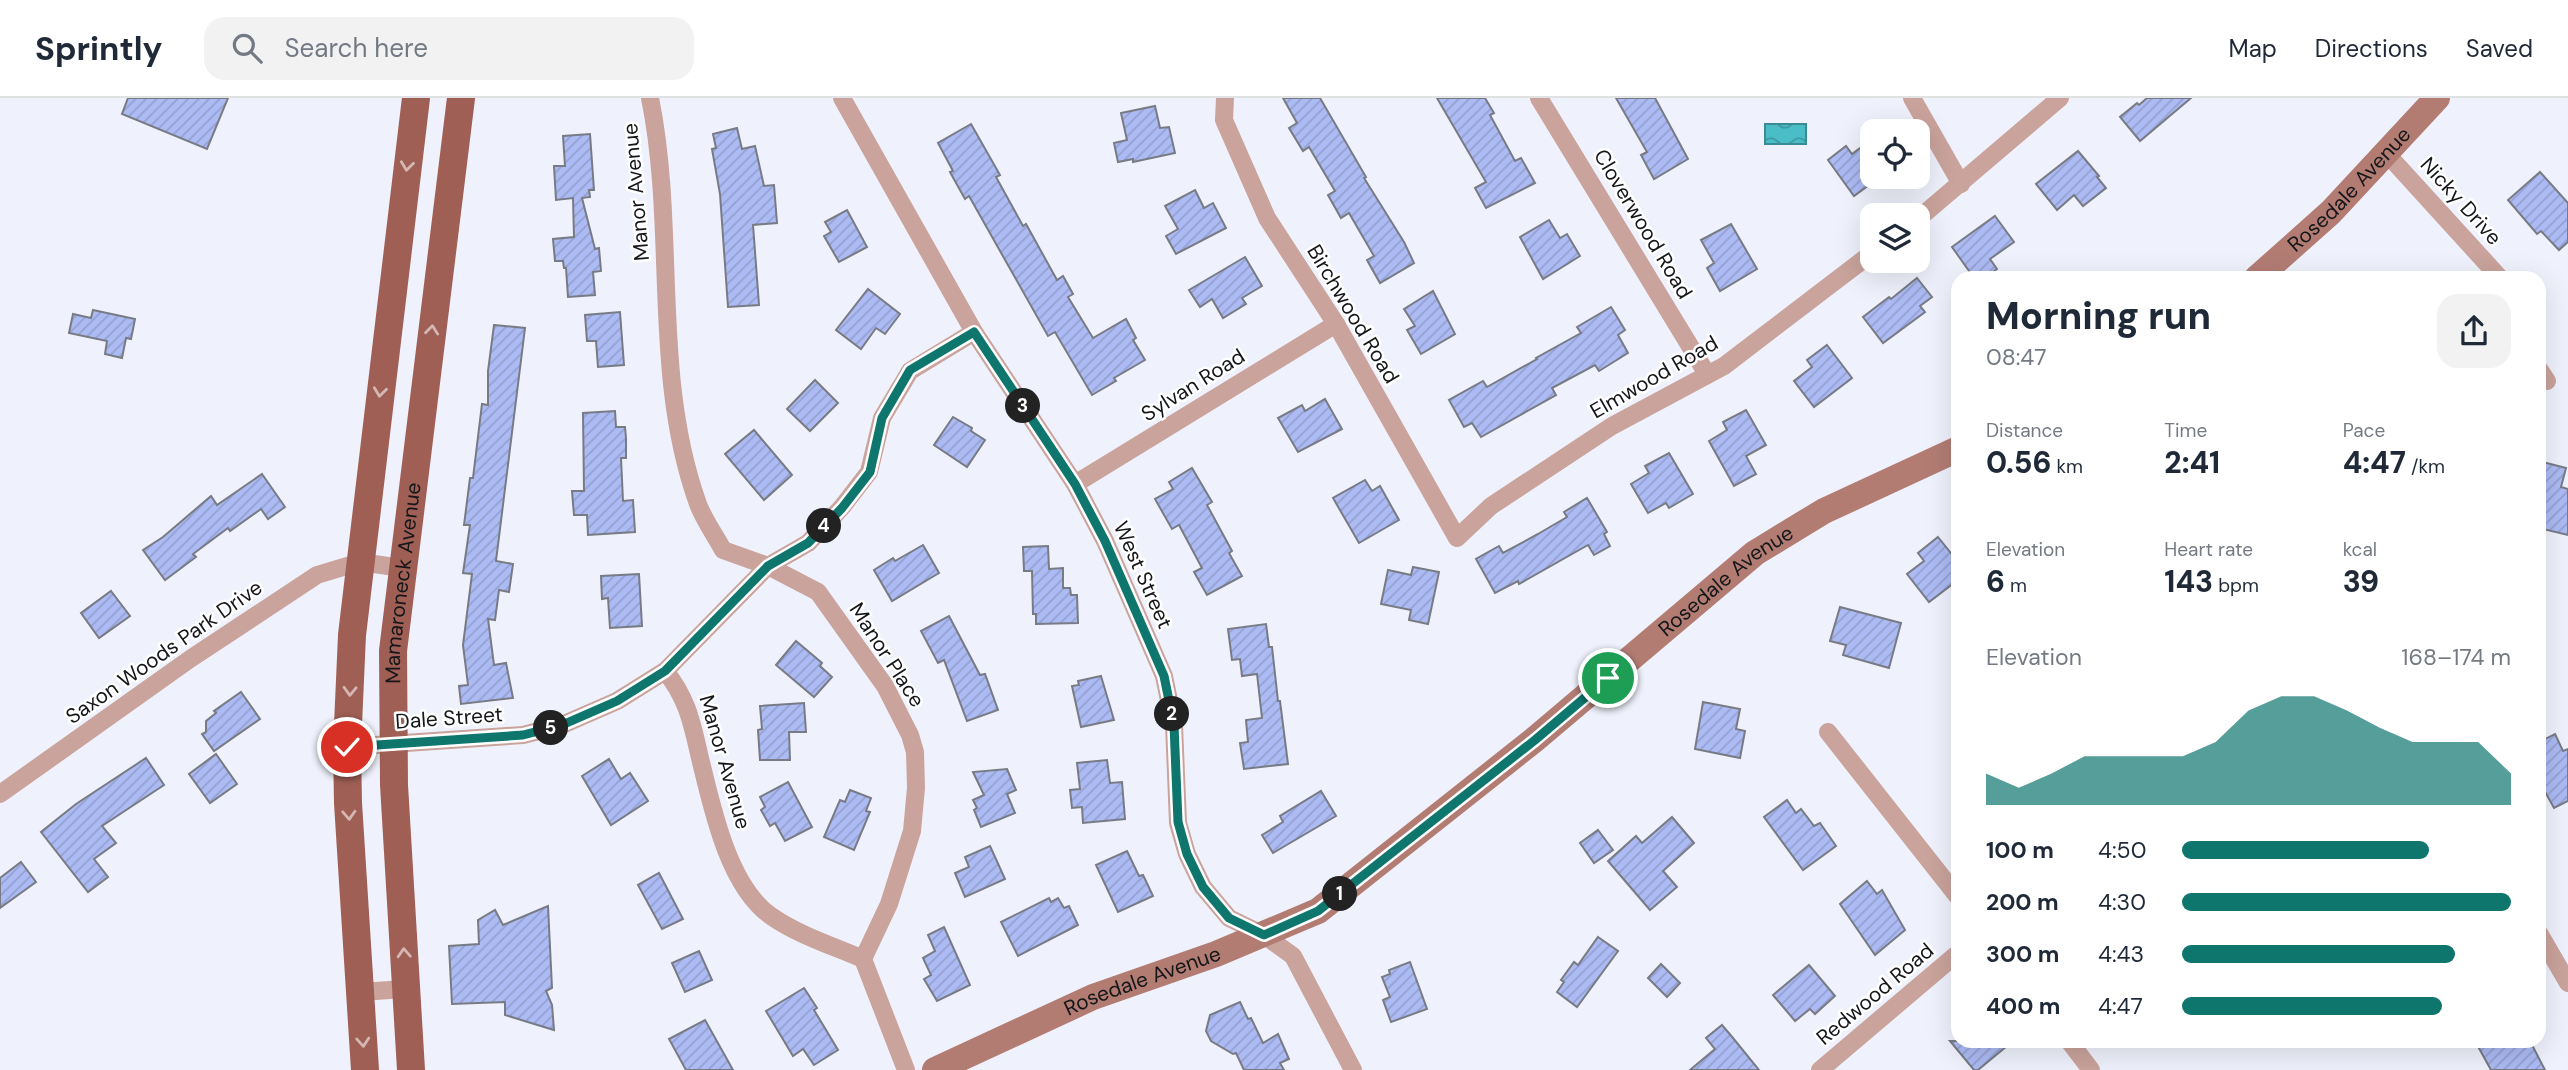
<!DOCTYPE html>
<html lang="en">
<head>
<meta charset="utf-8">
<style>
  body { margin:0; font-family:"DM Sans",sans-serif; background:#f2f2f3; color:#1f2937; height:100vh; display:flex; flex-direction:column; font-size:26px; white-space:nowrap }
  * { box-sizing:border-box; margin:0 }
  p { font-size:23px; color:#747a83 }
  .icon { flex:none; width:38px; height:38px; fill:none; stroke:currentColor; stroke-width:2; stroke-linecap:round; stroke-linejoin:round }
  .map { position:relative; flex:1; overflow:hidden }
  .details { position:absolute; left:1951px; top:173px; width:595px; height:777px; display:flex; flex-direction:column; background:#fff; border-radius:21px; box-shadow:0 7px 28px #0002 }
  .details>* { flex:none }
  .tools { position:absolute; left:1860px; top:21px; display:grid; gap:14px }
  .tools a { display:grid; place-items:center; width:70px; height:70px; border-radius:14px; background:#fff; box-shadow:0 7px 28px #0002; font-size:35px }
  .pin { position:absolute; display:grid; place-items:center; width:60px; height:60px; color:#fff; margin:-30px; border:4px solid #fff; border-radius:50%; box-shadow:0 2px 7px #0007 }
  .km { position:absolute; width:35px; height:35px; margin:-18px; border-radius:50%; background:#222; color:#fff; font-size:19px; line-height:35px; text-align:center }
  .round { display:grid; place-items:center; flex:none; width:74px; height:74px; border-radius:21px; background:#f2f2f3 }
  .summary { display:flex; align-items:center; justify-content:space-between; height:119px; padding:0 35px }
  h1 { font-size:38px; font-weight:800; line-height:52px }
  .figures { display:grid; grid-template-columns:repeat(3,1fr); gap:10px; height:119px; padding:7px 35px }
  .figures div { display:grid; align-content:center }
  .figures b { font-size:30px; font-weight:800 }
  .figures small { font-size:19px; font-weight:400 }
  .figures p { font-size:19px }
  .chart { height:196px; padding:14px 35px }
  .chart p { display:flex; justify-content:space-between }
  .chart svg { width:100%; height:126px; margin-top:7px; fill:#0f766e; opacity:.7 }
  ul { padding:0 35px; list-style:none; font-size:23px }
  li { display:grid; grid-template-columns:112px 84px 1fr; align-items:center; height:52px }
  li i { height:18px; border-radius:9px; background:#0f766e }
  header { display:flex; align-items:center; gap:42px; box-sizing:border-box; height:98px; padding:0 35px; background:#fff; border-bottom:2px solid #e0e1e3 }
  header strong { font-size:33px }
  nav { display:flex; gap:38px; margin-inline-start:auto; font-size:24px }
  .search { width:490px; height:63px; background:#f2f2f3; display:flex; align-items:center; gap:18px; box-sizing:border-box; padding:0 24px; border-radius:21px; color:#747a83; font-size:26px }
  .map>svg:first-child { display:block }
</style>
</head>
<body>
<header>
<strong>Sprintly</strong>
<div class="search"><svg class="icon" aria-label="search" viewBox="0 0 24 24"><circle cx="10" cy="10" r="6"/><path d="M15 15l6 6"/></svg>Search here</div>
<nav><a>Map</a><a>Directions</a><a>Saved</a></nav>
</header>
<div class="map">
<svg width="2568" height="972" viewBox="0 0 2568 972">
  <defs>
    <pattern id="water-waves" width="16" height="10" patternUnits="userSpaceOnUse" patternTransform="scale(1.75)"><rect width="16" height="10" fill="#4abdc7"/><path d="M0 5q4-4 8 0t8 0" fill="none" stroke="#3c99a1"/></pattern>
    <pattern id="building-hatch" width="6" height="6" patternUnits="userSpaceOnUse" patternTransform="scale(1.75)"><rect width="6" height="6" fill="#acbbf4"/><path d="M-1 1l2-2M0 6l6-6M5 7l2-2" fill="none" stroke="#93a0d1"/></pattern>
  </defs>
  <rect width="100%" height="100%" fill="#eff2fc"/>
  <!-- water -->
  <rect fill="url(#water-waves)" stroke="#3a8b93" stroke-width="2" x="1765" y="26" width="41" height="20"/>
  <!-- building -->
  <g fill="url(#building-hatch)" stroke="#787b84" stroke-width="2">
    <polygon points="128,0 228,0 207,51 122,16"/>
    <polygon points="1283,0 1320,0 1366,79 1364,80 1404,144 1414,165 1380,185 1367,162 1374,158 1349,115 1341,120 1328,97 1335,93 1309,49 1303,53 1289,30 1297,25"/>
    <polygon points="1437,0 1485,0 1494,15 1490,17 1515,63 1521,60 1535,85 1486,110 1475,90 1486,84"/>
    <polygon points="1616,0 1655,0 1688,61 1654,81 1641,57 1647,54"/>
    <polygon points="2147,0 2191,0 2140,43 2120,19 2137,5 2139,7"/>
    <polygon points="1155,8 1160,30 1169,29 1175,55 1133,64 1133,61 1118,64 1114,45 1127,42 1121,15"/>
    <polygon points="971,26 1000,77 996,79 1023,128 1026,126 1057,182 1063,178 1073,196 1068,199 1093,240 1126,221 1136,240 1133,242 1145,262 1114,280 1116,283 1092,297 1055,234 1048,238 969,98 965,101 950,74 953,73 938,45"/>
    <polygon points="737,30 742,51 755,48 764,88 774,87 777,125 753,127 759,207 728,209 720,96 712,51 716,50 713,36"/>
    <polygon points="590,36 594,92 589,92 590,99 582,100 595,151 599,150 601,173 593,174 595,197 568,199 566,170 564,170 563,163 555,163 553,141 574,139 573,100 556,102 554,68 565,68 563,38"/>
    <polygon points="1872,41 1872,79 1880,79 1854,98 1828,62 1846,48 1852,56"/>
    <polygon points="2078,53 2099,78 2097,79 2106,90 2083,108 2074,97 2057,112 2036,86"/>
    <polygon points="2540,74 2568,105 2568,144 2559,152 2541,133 2537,136 2508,102"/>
    <polygon points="1195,92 1204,110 1213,105 1226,130 1176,156 1166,138 1178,131 1165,108"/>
    <polygon points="847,112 867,149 839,164 824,138 831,134 825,124"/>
    <polygon points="1995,118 2014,144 1990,161 1997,171 1984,180 1974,180 1952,149"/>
    <polygon points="1549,122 1560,140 1567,136 1580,158 1543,181 1520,139"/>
    <polygon points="1731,126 1757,171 1720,193 1707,170 1714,165 1701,142"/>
    <polygon points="1245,159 1262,188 1242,200 1246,206 1223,220 1212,201 1200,209 1189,192"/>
    <polygon points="1917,180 1932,199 1920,208 1925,214 1883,245 1863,219 1889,199 1891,201"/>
    <polygon points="868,191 900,216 885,236 876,230 861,251 836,232"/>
    <polygon points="1433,193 1455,236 1421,256 1407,232 1415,228 1404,211"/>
    <polygon points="1611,209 1625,232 1618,237 1628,255 1599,273 1595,267 1552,290 1556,297 1481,339 1472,325 1464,329 1449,302 1483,283 1487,289 1537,261 1536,260 1581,235 1577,229"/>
    <polygon points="93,212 135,221 131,241 126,240 122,260 105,256 107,243 69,235 73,216 91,220"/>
    <polygon points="620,214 624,267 598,269 596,243 587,243 585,217"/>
    <polygon points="494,227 525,230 496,463 513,466 509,494 499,492 495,522 488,521 494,567 506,565 513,600 461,606 459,588 468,587 463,547 472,476 463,475 470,427 464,427 470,380 473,380 482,306 488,307 488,273"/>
    <polygon points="1827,247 1852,280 1814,309 1794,283 1812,269 1807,262"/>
    <polygon points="815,282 838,305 810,333 787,311"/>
    <polygon points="1325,301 1342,331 1298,354 1278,320 1302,307 1305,313"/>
    <polygon points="1746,312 1766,347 1746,358 1756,376 1734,388 1709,343 1727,332 1723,324"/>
    <polygon points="615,313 616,329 625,329 626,340 626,360 621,360 623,403 633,402 635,434 588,437 587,417 574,417 572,393 584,393 583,315"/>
    <polygon points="953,319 972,330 971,333 985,342 967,369 934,347"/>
    <polygon points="754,332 792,377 764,402 725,356"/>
    <polygon points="1669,355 1693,396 1669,410 1666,405 1648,415 1631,386 1649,375 1645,368"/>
    <polygon points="2539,363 2566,370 2561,389 2568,391 2568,437 2539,430"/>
    <polygon points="1192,370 1212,404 1207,407 1232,453 1229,455 1242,478 1207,497 1194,474 1202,470 1179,427 1172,431 1155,401 1173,391 1169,384"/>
    <polygon points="262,376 285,409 268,421 261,411 230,433 228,430 193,456 196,459 165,482 143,452 163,439 211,398 217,407"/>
    <polygon points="1365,382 1372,393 1380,388 1399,422 1359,445 1333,400"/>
    <polygon points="1587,400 1607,434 1604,436 1610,448 1594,457 1588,447 1519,486 1518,483 1495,495 1476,461 1499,448 1503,455 1538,436 1567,419 1564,414"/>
    <polygon points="1938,439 1958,464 1958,482 1929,504 1907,476 1924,463 1918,455"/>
    <polygon points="923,447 939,475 892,503 874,472 893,460 895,463"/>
    <polygon points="1048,448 1049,471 1063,470 1063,490 1070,490 1071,497 1077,497 1078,525 1036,526 1036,516 1033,516 1032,473 1024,473 1023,449"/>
    <polygon points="1413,469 1439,474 1428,526 1409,522 1411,512 1381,506 1388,472 1411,477"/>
    <polygon points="639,476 642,528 610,530 608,500 602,501 601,478"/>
    <polygon points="111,493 130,518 99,540 81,515"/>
    <polygon points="1840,509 1901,525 1889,570 1843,557 1846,547 1830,543"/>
    <polygon points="949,518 980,577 985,576 998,612 967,623 944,562 938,565 921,533"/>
    <polygon points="1266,526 1269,549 1272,549 1278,603 1280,603 1288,666 1244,671 1240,645 1248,644 1246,622 1262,620 1257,576 1242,578 1240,561 1232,562 1228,531"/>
    <polygon points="796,543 822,565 820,568 832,579 814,599 776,567"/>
    <polygon points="1101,578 1114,622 1081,629 1072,588 1079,587 1078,583"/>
    <polygon points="241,594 260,621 214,653 202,636 206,634 206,623 216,615 214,613"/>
    <polygon points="1703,604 1740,611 1736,631 1745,633 1740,660 1695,651"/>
    <polygon points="804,605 806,634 789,634 790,662 760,662 758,632 762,631 760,608"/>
    <polygon points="2555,636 2563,653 2568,651 2568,703 2554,710 2539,683 2539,644"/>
    <polygon points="216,656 237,686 210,705 189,676"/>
    <polygon points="146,660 164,687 102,728 116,745 94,761 108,779 88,794 41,734 76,706"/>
    <polygon points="609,661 621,681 630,675 648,703 611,727 582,678"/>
    <polygon points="1107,662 1110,685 1122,684 1125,721 1083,725 1082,709 1072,710 1070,692 1080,691 1077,665"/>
    <polygon points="1007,671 1016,692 1007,696 1015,715 981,729 974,712 977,710 973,702 984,697 973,674"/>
    <polygon points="788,684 812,729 785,743 775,725 770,728 761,712 765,709 760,699"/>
    <polygon points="850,692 871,700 866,713 870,714 854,752 824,739 840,702 845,704"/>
    <polygon points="1321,693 1336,718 1273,755 1262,737 1283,724 1280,718"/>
    <polygon points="1787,702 1796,715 1801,711 1814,728 1820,725 1836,748 1803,772 1764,719"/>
    <polygon points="1672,719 1694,745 1663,773 1677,789 1650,812 1608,763 1636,738 1642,745"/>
    <polygon points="1598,732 1613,752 1594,765 1580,745"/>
    <polygon points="990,748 1005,781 965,799 955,775 969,769 965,759"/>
    <polygon points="1127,753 1139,778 1143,777 1153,798 1118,814 1096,767"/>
    <polygon points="21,764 36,784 0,810 0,780"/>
    <polygon points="659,775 683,821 662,831 638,787"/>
    <polygon points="1867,783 1877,796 1882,792 1905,832 1875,857 1840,806"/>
    <polygon points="1049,800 1051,804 1058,800 1064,810 1069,808 1078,827 1018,858 1001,824"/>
    <polygon points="548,808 552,890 546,893 552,907 554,932 505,917 505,904 452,906 449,848 479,846 478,822 495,812 503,827"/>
    <polygon points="944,829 970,887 937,903 924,881 931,877 923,860 935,853 928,837"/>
    <polygon points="1598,839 1618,853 1577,909 1557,894 1564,884 1561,882 1574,864 1578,867"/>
    <polygon points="699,853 712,882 685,894 672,865"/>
    <polygon points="1410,864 1427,911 1391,924 1383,902 1390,899 1382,879 1390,876 1389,872"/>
    <polygon points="1661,866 1680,885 1667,899 1648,880"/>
    <polygon points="1809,867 1835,898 1815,916 1810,911 1795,923 1773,897"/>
    <polygon points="804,890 817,910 814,912 838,952 814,967 803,951 793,958 766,913"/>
    <polygon points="1240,904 1248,921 1251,920 1263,945 1278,936 1289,961 1280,965 1284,972 1244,972 1236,955 1233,956 1211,943 1206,933 1210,917"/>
    <polygon points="705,922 714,938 733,972 686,972 669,941"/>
    <polygon points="1722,927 1733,940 1759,972 1690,972 1715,951 1706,940"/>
    <polygon points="1950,943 2013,943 1978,972 1974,972"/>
    <polygon points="2475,943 2530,943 2545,972 2491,972"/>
  </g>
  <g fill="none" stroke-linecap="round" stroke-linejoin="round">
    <!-- street -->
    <g stroke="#c9a39c" stroke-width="18">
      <path d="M650,0c27,133 1,276 48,406 6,16 17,31 25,46l45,16 50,26 67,94 25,49 5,17 1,36 -4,43 -23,73 -26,55"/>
      <polyline points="842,0 974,234 1075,386 1105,443 1164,578 1174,627 1178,725 1187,756 1203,789 1229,820 1264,837 1293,858 1353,972"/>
      <polyline points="1225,0 1224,22 1267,120 1336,226 1457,440 1491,408 1612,328 1724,268 1872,155"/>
      <polyline points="1539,0 1707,276"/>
      <polyline points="1912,0 1961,86"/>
      <polyline points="2387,56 2500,180"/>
      <polyline points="1918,121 2060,0"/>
      <polyline points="2539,271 2547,283"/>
      <polyline points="1075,386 1336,226"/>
      <path d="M665,573c23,28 27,53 35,87 12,49 28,128 71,158 27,19 62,30 92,43l43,111"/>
      <polyline points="1828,634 1958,799"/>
      <polyline points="347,649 523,637 562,627 617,603 665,573 768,468 808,445 842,409 869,374 882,320 910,273 974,234"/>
      <polyline points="0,696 190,561 317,477 360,464 402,470"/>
      <polyline points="2539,835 2568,885"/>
      <polyline points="360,894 405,891"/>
      <polyline points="2069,943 2091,972"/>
      <polyline points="1820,972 1958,855"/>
    </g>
    <!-- secondary -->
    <g stroke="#b27c73" stroke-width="26">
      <path id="s1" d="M2257,180l74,-66 106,-114"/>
      <path id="s2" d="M935,972l158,-73 123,-43 102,-43 216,-171 221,-187 69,-42 134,-62"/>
    </g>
    <!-- primary -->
    <g stroke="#a05f55" stroke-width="28">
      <polyline points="365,972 348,705 347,649 352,537 416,0"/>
      <path id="s3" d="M411,972l-17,-285 -1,-134 68,-553"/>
    </g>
  </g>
  <!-- one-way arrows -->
  <defs><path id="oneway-chevron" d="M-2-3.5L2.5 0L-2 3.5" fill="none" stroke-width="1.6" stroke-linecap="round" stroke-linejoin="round" transform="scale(1.75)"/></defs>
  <g stroke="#d4b7b2">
    <use href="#oneway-chevron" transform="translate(407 68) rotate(97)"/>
    <use href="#oneway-chevron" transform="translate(432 232) rotate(-84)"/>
    <use href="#oneway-chevron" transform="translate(380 294) rotate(97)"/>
    <use href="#oneway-chevron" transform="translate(350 593) rotate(92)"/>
    <use href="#oneway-chevron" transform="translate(349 717) rotate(87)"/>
    <use href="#oneway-chevron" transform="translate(404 855) rotate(-93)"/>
    <use href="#oneway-chevron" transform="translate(363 944) rotate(86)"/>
  </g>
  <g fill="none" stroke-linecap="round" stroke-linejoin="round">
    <defs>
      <polyline id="route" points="347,649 523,637 562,627 617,603 665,573 768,468 808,445 842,410 870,374 882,320 910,272 974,234 1075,386 1105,443 1164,578 1174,627 1178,724 1187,756 1203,789 1229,820 1264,837 1318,813 1535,642 1608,580"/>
    </defs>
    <!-- route casing -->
    <use href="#route" stroke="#fff" stroke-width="14"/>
    <!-- route -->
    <use href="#route" stroke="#0f766e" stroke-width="9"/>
  </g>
  <g text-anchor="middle" stroke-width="5" stroke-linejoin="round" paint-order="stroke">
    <!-- street labels -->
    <g font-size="21" fill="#15161a" stroke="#fff">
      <text dy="7" stroke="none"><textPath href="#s1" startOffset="128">Rosedale Avenue</textPath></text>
      <text transform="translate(636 94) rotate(-95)" y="7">Manor Avenue</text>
      <text transform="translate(2461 103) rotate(48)" y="7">Nicky Drive</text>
      <text transform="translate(1643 126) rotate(59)" y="7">Cloverwood Road</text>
      <text transform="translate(1353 216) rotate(59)" y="7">Birchwood Road</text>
      <text transform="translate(1654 279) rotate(-30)" y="7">Elmwood Road</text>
      <text transform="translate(1193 287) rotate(-32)" y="7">Sylvan Road</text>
      <text transform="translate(1143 477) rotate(66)" y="7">West Street</text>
      <text dy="7" stroke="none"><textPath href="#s2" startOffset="940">Rosedale Avenue</textPath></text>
      <text dy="7" stroke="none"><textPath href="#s3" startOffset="488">Mamaroneck Avenue</textPath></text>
      <text transform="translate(164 554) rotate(-35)" y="7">Saxon Woods Park Drive</text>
      <text transform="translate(887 557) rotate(57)" y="7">Manor Place</text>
      <text transform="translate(449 620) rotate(-4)" y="7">Dale Street</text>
      <text transform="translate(725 664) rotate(74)" y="7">Manor Avenue</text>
      <text dy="7" stroke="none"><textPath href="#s2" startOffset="226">Rosedale Avenue</textPath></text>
      <text transform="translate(1875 896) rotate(-40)" y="7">Redwood Road</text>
    </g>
  </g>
</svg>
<div class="tools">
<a><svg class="icon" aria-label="locate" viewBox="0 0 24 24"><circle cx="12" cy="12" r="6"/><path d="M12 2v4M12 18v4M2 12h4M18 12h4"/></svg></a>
<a><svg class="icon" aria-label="layers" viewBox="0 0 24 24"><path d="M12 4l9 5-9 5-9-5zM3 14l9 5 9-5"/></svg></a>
</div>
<div class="pin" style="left:1608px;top:580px;background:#1e9e55"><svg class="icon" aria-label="arrive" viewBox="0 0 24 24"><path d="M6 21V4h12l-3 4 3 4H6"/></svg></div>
<div class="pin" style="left:347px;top:649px;background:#d93025"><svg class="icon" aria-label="check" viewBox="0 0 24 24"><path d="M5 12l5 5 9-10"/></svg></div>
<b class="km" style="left:1340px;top:796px">1</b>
<b class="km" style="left:1172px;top:616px">2</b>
<b class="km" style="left:1023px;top:308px">3</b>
<b class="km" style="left:824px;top:428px">4</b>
<b class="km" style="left:551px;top:630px">5</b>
<section class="details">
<div class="summary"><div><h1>Morning run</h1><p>08:47</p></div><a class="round"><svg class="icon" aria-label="share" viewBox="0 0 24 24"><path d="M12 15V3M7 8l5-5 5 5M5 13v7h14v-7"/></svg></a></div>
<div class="figures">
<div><p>Distance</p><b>0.56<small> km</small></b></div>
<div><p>Time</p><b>2:41</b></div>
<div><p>Pace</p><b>4:47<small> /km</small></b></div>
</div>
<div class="figures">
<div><p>Elevation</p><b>6<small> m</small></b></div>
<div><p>Heart rate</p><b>143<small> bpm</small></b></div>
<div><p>kcal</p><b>39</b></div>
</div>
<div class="chart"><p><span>Elevation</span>168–174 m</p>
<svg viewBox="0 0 160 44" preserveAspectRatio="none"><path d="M0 44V33L10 38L20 33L30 27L40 27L50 27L60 27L70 22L80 11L90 6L100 6L110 11L120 17L130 22L140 22L150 22L160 33V44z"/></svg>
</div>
<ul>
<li><b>100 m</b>4:50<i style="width:75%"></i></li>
<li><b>200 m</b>4:30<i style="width:100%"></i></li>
<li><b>300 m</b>4:43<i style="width:83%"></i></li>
<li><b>400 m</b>4:47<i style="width:79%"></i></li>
</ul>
</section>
</div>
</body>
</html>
